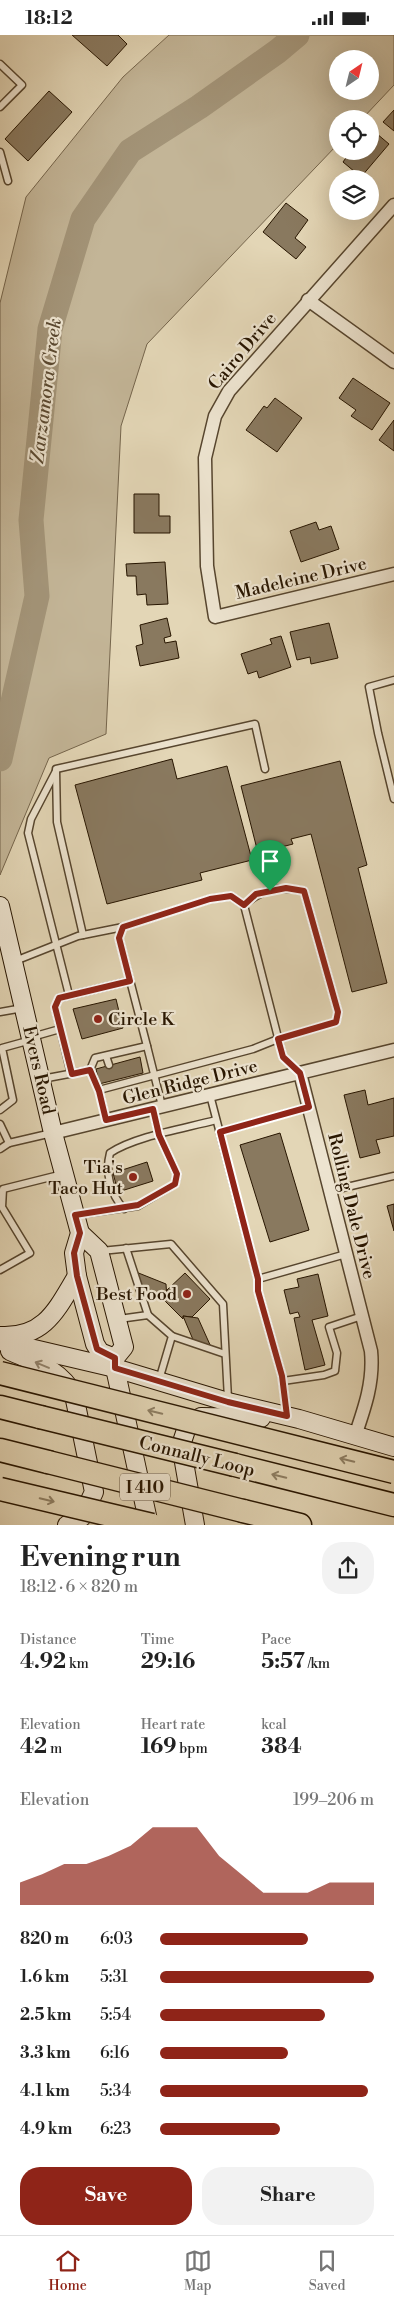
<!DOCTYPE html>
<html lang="en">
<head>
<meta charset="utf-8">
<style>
  body { margin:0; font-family:"Libre Bodoni",serif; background:#f2f2f2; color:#222; height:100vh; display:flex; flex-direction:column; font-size:19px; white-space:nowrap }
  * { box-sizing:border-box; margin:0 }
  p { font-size:16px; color:#767676 }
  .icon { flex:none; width:28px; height:28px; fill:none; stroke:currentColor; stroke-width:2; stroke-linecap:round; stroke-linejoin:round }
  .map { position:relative; height:1490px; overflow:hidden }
  .drawer { display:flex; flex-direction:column; background:#fff; flex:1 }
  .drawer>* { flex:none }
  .needle { width:32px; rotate:35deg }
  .controls { position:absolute; left:329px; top:15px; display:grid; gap:10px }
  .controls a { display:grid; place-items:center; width:50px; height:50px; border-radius:50%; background:#fff; box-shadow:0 5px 20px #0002; font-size:25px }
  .pin { position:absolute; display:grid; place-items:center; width:42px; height:42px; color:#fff; margin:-51px -21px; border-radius:50% 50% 50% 0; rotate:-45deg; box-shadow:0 0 5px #0007 }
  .pin .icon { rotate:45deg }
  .round { display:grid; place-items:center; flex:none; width:52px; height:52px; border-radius:20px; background:#f2f2f2 }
  .summary { display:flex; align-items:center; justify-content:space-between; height:85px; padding:0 20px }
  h1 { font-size:28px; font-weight:800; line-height:38px }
  .metrics { display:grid; grid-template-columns:repeat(3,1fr); gap:8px; height:85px; padding:5px 20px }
  .metrics div { display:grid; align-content:center }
  .metrics b { font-size:21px; font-weight:800 }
  .metrics small { font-size:14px; font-weight:400 }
  .metrics p { font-size:14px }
  .chart { height:140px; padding:10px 20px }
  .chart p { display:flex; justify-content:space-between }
  .chart svg { width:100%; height:90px; margin-top:5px; fill:#8f2418; opacity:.7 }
  .cta { display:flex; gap:10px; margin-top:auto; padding:10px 20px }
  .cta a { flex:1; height:58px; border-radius:20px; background:#8f2418; color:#fff; font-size:20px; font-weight:800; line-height:58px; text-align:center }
  .cta a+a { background:#f2f2f2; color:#222 }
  ul { padding:0 20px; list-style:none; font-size:16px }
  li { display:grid; grid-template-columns:80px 60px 1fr; align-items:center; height:38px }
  li i { height:12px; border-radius:6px; background:#8f2418 }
  .status { display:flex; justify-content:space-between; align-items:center; height:35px; padding:0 25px; background:#fff; direction:ltr }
  .status svg { height:14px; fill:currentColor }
  .dock { display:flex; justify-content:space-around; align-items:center; height:70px; border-top:1px solid #e0e0e0; background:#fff; font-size:14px; color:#767676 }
  .dock a { display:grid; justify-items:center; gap:2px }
  .dock .current { color:#8f2418 }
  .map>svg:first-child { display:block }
</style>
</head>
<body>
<div class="status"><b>18:12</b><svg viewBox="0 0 49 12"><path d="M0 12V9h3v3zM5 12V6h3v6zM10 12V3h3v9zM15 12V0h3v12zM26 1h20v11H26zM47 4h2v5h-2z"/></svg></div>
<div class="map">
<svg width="394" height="1490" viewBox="0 0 394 1490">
  <rect width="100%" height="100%" fill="#e3d6b6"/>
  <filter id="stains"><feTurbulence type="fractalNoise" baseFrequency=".004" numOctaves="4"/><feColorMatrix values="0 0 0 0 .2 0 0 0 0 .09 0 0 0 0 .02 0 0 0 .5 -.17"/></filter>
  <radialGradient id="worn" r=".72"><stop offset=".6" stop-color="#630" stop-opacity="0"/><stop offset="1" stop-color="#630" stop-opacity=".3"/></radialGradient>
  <!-- green -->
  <path fill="#c3b597" stroke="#75654c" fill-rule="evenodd" d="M169,0h225v50l-32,34h-24l-1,26 -190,199 -26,82 -15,308 -57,24 -49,117v-572l26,-106 97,-120zM338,24h32v32h-32z"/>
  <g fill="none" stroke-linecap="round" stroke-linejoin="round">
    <!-- river -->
    <polyline stroke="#a39478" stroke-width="25" points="0,724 37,561 31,485 50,294 83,184 130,116 199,72 278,16 297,0"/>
  </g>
  <!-- building -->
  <g fill="#89795f" stroke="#271500">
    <polygon points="72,0 118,0 127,9 107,31"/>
    <polygon points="49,56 72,77 28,126 5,104"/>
    <polygon points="394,75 394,96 383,87"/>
    <polygon points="370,93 389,109 361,142 343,127 348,120 344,116 370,116"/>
    <polygon points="286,168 308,185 295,203 306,212 296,224 263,197"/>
    <polygon points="353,343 390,368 372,395 351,381 356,375 339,363"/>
    <polygon points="275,363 302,383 277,417 246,395 264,371 267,373"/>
    <polygon points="394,385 394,416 379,405"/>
    <polygon points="134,459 159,459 159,481 170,481 170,498 134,498"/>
    <polygon points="316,487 319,495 331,491 339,514 301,527 290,496"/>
    <polygon points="165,527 168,569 147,570 146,559 137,560 136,541 127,541 126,529"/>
    <polygon points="167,583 171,601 164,603 165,608 176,606 179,623 140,631 136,611 143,609 140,590"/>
    <polygon points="329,588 338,623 311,629 310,622 297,625 290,597"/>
    <polygon points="281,601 291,632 259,643 257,636 248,639 241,619 272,609 270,604"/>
    <polygon points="172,724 177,744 227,731 252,825 200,838 202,845 107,869 75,750"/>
    <polygon points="340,726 367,830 358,833 387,948 352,957 311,799 291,804 293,809 258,818 241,751"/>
    <polygon points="116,964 123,993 82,1004 73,974"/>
    <polygon points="140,1022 143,1038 99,1049 96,1034"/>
    <polygon points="365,1055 368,1070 394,1063 394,1101 376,1105 380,1118 360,1123 344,1060"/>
    <polygon points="280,1098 309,1195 270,1207 240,1110"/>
    <polygon points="147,1127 153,1146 118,1157 113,1138"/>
    <polygon points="394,1169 394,1196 387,1171"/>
    <polygon points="136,1237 166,1249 167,1265 141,1254"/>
    <polygon points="185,1238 210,1264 192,1282 183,1281 183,1284 164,1265 167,1265 167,1255"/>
    <polygon points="318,1239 328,1281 312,1285 325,1330 305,1335 294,1283 300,1282 298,1277 290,1279 284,1255 299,1252 297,1244"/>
    <polygon points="183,1281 198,1283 211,1312 194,1307"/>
  </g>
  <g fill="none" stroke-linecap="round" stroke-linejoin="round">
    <defs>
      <g id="service">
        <polyline points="0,29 22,50 0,72"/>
        <polyline points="0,117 8,146"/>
        <polyline points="394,645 369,652 378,698 394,764"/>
        <polyline points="56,736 31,784 28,798 69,960"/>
        <polyline points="244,870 283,1022 299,1037"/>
        <polyline points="83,900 57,787 56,734 255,689 265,734"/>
        <path d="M15,926l63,-25 45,-9 87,-28 21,-3 13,9c19,-17 36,-19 60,-14l34,121 -2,10 -58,17 -25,10 -154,41 -9,-20 5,-12 52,-12 -28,-108 4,-11"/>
        <polyline points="0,977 23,973"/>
        <polyline points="32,1002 60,994"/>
        <polyline points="147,1011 162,1071"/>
        <polyline points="106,1021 109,1030"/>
        <polyline points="71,1039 55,972 59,963 130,946"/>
        <polyline points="42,1044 90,1035"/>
        <polyline points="99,1055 106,1085"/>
        <polyline points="210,1060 258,1244"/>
        <polyline points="0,1075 13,1065 2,1013 31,1005"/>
        <polyline points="0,1089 9,1108 0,1114"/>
        <polyline points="220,1097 309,1072"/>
        <polyline points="9,1108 52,1098"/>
        <polyline points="330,1156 394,1141"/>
        <path d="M124,1174c-14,-15 -19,-37 -14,-56 25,-17 77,-25 106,-33"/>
        <polyline points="76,1180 138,1171 175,1149 177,1139 159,1100 153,1074"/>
        <polyline points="126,1213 148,1280"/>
        <polyline points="101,1216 171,1209 223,1269 228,1364"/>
        <polyline points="0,1235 30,1218 2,1172 3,1154 63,1139"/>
        <polyline points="119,1284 148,1280 172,1301 159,1345"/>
        <polyline points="172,1301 225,1319"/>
        <polyline points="283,1346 324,1340 335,1336 337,1318 329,1292 362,1281"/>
        <polyline points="287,1380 282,1341 258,1256 258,1244 346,1219"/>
      </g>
      <g id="minor">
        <polyline points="394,170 229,356 215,381 205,423 207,531 215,582 394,539"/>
        <polyline points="308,265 394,327"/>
        <path d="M300,1038l71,278c3,30 -6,56 -16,85"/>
        <polyline points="53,1098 394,1015"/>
      </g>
      <g id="secondary">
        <polyline points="0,871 53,1098 80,1198 74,1218 77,1241 95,1309 100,1317 115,1323"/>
        <polyline points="80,1198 99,1216 124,1312 115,1323 115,1333 149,1490"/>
        <path d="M1,1301c44,2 56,-27 76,-60"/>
        <polyline points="0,1306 115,1333 228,1367 299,1384 394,1412"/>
        <path d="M10,1316c26,12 49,17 64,44l20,97 -12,25 -15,8"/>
        <polyline points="195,1490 181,1410 188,1389 201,1382 261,1383"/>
      </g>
      <g id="motorway">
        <polyline points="0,1372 40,1382"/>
        <polyline points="0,1415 48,1427"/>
        <polyline points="235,1430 394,1470"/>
        <polyline points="243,1476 300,1490"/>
      </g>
    </defs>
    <!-- service casing -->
    <use href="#service" stroke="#56452e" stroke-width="9"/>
    <!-- minor casing -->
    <use href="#minor" stroke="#56452e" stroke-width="15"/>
    <!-- secondary casing -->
    <use href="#secondary" stroke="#271500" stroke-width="20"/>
    <!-- motorway casing -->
    <use href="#motorway" stroke="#271500" stroke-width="25"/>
    <!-- service -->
    <use href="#service" stroke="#ede4d0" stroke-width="6"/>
    <!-- minor -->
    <use href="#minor" stroke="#ede4d0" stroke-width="12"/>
    <!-- secondary -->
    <use href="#secondary" stroke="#ede4d0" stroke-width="18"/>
    <!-- motorway -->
    <use href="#motorway" stroke="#e3d6b6" stroke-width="22"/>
    <defs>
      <g id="motorway-bridge">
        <polyline points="0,1338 394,1437"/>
        <polyline points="40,1382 235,1430"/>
        <polyline points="48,1427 243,1476"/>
        <polyline points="0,1454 152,1490"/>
      </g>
    </defs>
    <!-- motorway-bridge casing -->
    <use href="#motorway-bridge" stroke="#271500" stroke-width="25" stroke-linecap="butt"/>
    <!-- motorway-bridge -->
    <use href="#motorway-bridge" stroke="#e3d6b6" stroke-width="22"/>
  </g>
  <!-- one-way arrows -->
  <defs><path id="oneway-shaft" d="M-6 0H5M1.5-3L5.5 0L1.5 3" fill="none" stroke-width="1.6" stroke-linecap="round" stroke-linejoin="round" transform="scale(1.25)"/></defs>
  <use stroke="#948772" href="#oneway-shaft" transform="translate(42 1330) rotate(-157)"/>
  <g stroke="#8e7f64">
    <use href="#oneway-shaft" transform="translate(155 1377) rotate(-166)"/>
    <use href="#oneway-shaft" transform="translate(347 1425) rotate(-166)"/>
    <use href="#oneway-shaft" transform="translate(279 1441) rotate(-166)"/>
    <use href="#oneway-shaft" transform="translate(47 1465) rotate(13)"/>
  </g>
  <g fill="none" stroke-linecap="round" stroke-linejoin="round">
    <defs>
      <polygon id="route" points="286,853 304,856 338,977 336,987 278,1004 283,1022 300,1038 309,1072 220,1097 258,1244 258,1256 282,1341 287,1381 228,1367 115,1333 115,1323 97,1314 77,1241 74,1218 80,1198 75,1180 138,1170 175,1149 177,1139 159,1100 153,1074 106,1085 99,1056 90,1035 72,1039 55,972 59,963 130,946 119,903 123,892 210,864 231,861 244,870 256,859"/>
    </defs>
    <!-- route casing -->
    <use href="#route" stroke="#fff" stroke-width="10"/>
    <!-- route -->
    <use href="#route" stroke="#8f2418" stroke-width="6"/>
  </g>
  <!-- markers -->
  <g fill="#8f2418" stroke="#ede4d0" stroke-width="2">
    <circle cx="98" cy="984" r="5"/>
    <circle cx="133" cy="1142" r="5"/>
    <circle cx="187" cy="1259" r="5"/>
  </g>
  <g text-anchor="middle" stroke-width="4.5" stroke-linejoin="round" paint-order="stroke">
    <!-- shield labels -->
    <rect fill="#ede4d0" stroke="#62533e" stroke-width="1" x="120" y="1438.5" width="50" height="27" rx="4"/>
    <g font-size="16" font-weight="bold" fill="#271500">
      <text x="145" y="1458">I 410</text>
    </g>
    <!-- street labels -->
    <g font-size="18" fill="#271500" stroke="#ede4d0">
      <text transform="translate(242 316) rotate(-50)" y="6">Cairo Drive</text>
      <text transform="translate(301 543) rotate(-13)" y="6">Madeleine Drive</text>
      <text transform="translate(39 1035) rotate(77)" y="6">Evers Road</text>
      <text transform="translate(190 1047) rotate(-14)" y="6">Glen Ridge Drive</text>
      <text transform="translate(352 1171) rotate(76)" y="6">Rolling Dale Drive</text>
      <text transform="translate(197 1421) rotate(14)" y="6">Connally Loop</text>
    </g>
    <!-- poi labels -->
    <g font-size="18" fill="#271500" stroke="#ede4d0" text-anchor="end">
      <text x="108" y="990" text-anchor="start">Circle K</text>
      <text x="123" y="1138">Tia's<tspan x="123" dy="21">Taco Hut</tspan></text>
      <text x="177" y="1265">Best Food</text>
    </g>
    <!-- water labels -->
    <g font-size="19" font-style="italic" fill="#594830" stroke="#ede4d0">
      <text transform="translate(45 356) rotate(-83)" y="7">Zarzamora Creek</text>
    </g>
  </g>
  <rect width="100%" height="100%" filter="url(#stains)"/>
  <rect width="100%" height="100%" fill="url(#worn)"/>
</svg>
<div class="controls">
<a><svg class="needle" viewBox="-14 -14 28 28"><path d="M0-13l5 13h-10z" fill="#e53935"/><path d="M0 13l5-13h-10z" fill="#767676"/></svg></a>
<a><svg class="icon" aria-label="locate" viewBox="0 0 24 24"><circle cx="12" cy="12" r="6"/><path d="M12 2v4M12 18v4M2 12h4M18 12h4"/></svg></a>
<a><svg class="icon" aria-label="layers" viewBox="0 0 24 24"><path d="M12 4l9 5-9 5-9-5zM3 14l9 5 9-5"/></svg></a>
</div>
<div class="pin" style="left:270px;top:856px;background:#1e9e55"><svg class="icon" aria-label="arrive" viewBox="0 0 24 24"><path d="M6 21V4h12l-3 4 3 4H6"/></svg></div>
</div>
<section class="drawer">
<div class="summary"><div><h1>Evening run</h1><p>18:12 · 6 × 820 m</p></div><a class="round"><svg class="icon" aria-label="share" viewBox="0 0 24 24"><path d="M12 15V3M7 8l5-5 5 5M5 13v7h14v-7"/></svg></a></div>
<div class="metrics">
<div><p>Distance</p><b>4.92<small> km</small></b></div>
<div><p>Time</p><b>29:16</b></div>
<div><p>Pace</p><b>5:57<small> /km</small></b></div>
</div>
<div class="metrics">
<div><p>Elevation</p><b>42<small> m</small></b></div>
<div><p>Heart rate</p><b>169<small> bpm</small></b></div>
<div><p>kcal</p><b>384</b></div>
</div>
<div class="chart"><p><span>Elevation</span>199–206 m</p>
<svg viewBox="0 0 160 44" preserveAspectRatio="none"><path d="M0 44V33L10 29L20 24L30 24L40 20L50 15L60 6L70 6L80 6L90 20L100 29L110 38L120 38L130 38L140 33L150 33L160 33V44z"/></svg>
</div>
<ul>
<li><b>820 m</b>6:03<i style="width:69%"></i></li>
<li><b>1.6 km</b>5:31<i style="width:100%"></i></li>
<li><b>2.5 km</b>5:54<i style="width:77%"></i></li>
<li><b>3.3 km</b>6:16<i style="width:60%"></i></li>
<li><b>4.1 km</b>5:34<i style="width:97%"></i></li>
<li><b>4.9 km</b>6:23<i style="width:56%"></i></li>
</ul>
<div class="cta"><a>Save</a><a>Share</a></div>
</section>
<nav class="dock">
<a class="current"><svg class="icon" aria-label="home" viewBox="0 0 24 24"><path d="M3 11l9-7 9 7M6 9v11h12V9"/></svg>Home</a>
<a><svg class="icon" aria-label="map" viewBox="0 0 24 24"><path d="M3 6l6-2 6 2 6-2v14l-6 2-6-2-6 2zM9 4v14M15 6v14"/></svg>Map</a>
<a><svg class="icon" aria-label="saved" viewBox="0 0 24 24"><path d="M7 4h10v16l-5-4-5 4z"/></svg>Saved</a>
</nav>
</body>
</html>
